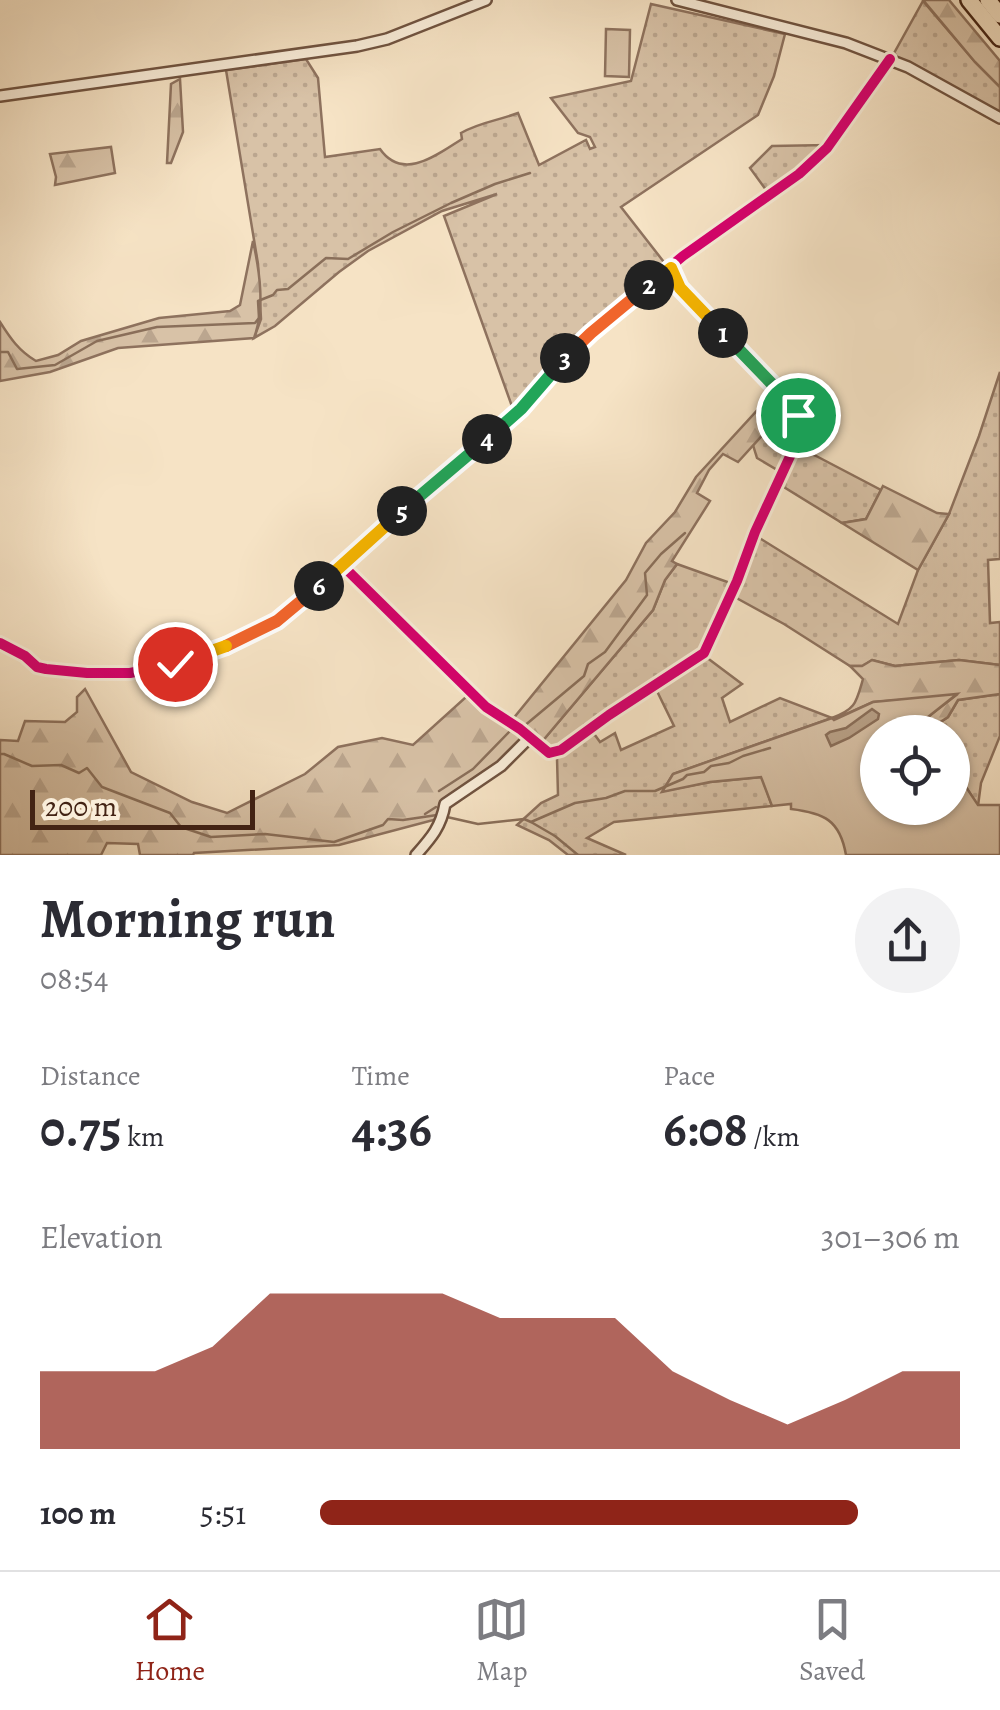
<!DOCTYPE html>
<html lang="en">
<head>
<meta charset="utf-8">
<style>
  body { margin:0; font-family:Alegreya,serif; background:#f2f2f3; color:#2b2b33; height:100vh; display:flex; flex-direction:column; font-size:38px; white-space:nowrap }
  * { box-sizing:border-box; margin:0 }
  p { font-size:32px; color:#7c7c81 }
  .icon { flex:none; width:55px; height:55px; fill:none; stroke:currentColor; stroke-width:2; stroke-linecap:round; stroke-linejoin:round }
  .map { position:relative; height:855px; overflow:hidden }
  .side { display:flex; flex-direction:column; background:#fff; flex:1 }
  .side>* { flex:none }
  .fabs { position:absolute; left:860px; top:715px; display:grid; gap:20px }
  .fabs a { display:grid; place-items:center; width:110px; height:110px; border-radius:50%; background:#fff; box-shadow:0 2px 8px #0004; font-size:50px }
  .scale { position:absolute; left:30px; bottom:25px; width:225px; box-sizing:border-box; padding-left:10px; border:5px solid #432314; border-top:0; font-size:28px; line-height:35px; white-space:nowrap; color:#432314; -webkit-text-stroke:8px #f9edd9; paint-order:stroke }
  .pin { position:absolute; display:grid; place-items:center; width:85px; height:85px; color:#fff; margin:-42px; border:5px solid #fff; border-radius:50%; box-shadow:0 2px 10px #0007 }
  .km { position:absolute; width:50px; height:50px; margin:-25px; border-radius:50%; background:#222; color:#fff; font-size:28px; line-height:50px; text-align:center }
  .round { display:grid; place-items:center; flex:none; width:105px; height:105px; border-radius:52px; background:#f2f2f3 }
  .head { display:flex; align-items:center; justify-content:space-between; height:170px; padding:0 40px }
  h1 { font-size:55px; font-weight:700; line-height:75px }
  .figures { display:grid; grid-template-columns:repeat(3,1fr); gap:15px; height:170px; padding:10px 40px }
  .figures div { display:grid; align-content:center }
  .figures b { font-size:50px; font-weight:700 }
  .figures small { font-size:28px; font-weight:400 }
  .figures p { font-size:28px }
  .chart { height:280px; padding:20px 40px }
  .chart p { display:flex; justify-content:space-between }
  .chart svg { width:100%; height:180px; margin-top:10px; fill:#8f2418; opacity:.7 }
  ul { padding:0 40px; list-style:none; font-size:32px }
  li { display:grid; grid-template-columns:160px 120px 1fr; align-items:center; height:75px }
  li i { height:25px; border-radius:12px; background:#8f2418 }
  .dock { display:flex; justify-content:space-around; align-items:center; height:140px; border-top:2px solid #e1e1e2; background:#fff; font-size:28px; color:#7c7c81 }
  .dock a { display:grid; justify-items:center; gap:5px }
  .dock .current { color:#8f2418 }
  .map>svg:first-child { display:block }
</style>
</head>
<body>
<div class="map">
<svg width="1000" height="855" viewBox="0 0 1000 855">
  <defs>
    <pattern id="grass-dots" width="8" height="8" patternUnits="userSpaceOnUse" patternTransform="scale(2.5)"><rect width="8" height="8" fill="#d8c2a7"/><path d="M2 2h.1M6 6h.1" fill="none" stroke="#bba68f" stroke-width="1.8" stroke-linecap="round"/></pattern>
    <pattern id="forest-firs" width="22" height="20" patternUnits="userSpaceOnUse" patternTransform="scale(2.5)"><rect width="22" height="20" fill="#d8c2a7"/><path d="M5 1l3.5 6h-7zM16 11l3.5 6h-7z" fill="#bba68f"/></pattern>
    <pattern id="water-ripples" width="26" height="14" patternUnits="userSpaceOnUse" patternTransform="scale(2.5)"><rect width="26" height="14" fill="#b9a289"/><path d="M2 4q2-2 4 0t4 0M15 11q2-2 4 0t4 0" fill="none" stroke="#98846f"/></pattern>
  </defs>
  <rect width="100%" height="100%" fill="#f6e3c5"/>
  <filter id="stains"><feTurbulence type="fractalNoise" baseFrequency=".002" numOctaves="4"/><feColorMatrix values="0 0 0 0 .2 0 0 0 0 .09 0 0 0 0 .02 0 0 0 .5 -.17"/></filter>
  <radialGradient id="worn" r=".72"><stop offset=".6" stop-color="#630" stop-opacity="0"/><stop offset="1" stop-color="#630" stop-opacity=".3"/></radialGradient>
  <!-- grass -->
  <g fill="url(#grass-dots)" stroke="#8e725e" stroke-width="2.5">
    <polygon points="923,1 975,62 1000,87 1000,114 893,55"/>
    <path d="M651,4l134,30 -11,42 -16,39 -137,92 46,59 -78,65 -75,81 -70,-196 53,-22 -55,17 -74,40 -29,21 -64,54 -21,12 7,-19 -3,-55 -32,-194 80,-11 12,19 7,79 55,-8c23,33 58,5 82,-10l-1,-6c19,-11 36,-12 57,-20l21,52 47,-25 4,9 5,-2 -5,-10 -12,-4 -27,-35 80,-17z"/>
    <polygon points="826,145 769,194 750,168 772,146"/>
    <polygon points="1000,372 1000,559 988,560 990,623 1000,622 1000,665 959,660 895,666 872,660 863,666 850,666 784,624 731,595 756,539 761,539 898,624 918,570 949,514 979,436"/>
    <path d="M789,406c17,22 0,44 -10,65l-22,-13 -4,-13z"/>
    <polygon points="799,447 881,490 866,519 842,523 779,484"/>
    <polygon points="677,564 733,584 700,654 573,740 551,750 540,744 653,610 665,580"/>
    <polygon points="702,657 706,657 742,684 722,698 730,722 780,698 832,718 673,774 663,791 710,782 762,777 772,806 614,822 587,838 626,855 568,855 549,840 517,825 541,803 558,795 557,758 592,731 600,742 615,733 621,750 674,726 655,687"/>
    <polygon points="1000,694 1000,736 981,783 978,806 966,787 953,777 952,732 930,732 928,730 948,717 958,700"/>
  </g>
  <!-- forest -->
  <g fill="url(#forest-firs)" stroke="#8e725e" stroke-width="2.5">
    <polygon points="923,0 949,0 1000,61 1000,87 975,62"/>
    <polygon points="180,79 183,132 171,163 167,163 171,84"/>
    <polygon points="111,147 115,173 55,185 56,177 50,154"/>
    <path d="M253,241c7,32 12,67 1,97l-136,10 -68,24 -50,9v-59c10,16 19,29 36,39l22,-6 23,-14 78,-23 71,-7 10,-6z"/>
    <polygon points="774,392 789,406 738,462 723,454 709,470 697,493 710,501 672,561 677,564 665,580 653,610 540,744 529,734 500,764 444,803 441,818 339,845 194,853 193,855 140,855 138,844 107,843 101,855 0,855 0,740 18,741 25,721 65,722 77,712 77,697 85,689 131,772 192,802 227,813 305,774 338,747 382,738 413,745 466,697 471,697 508,725 626,580 646,543 675,512 696,477"/>
    <polygon points="883,486 937,513 949,514 918,570 842,523 866,519"/>
    <path d="M872,660l23,6 64,-6 41,5v29l-42,6 -10,17 -20,13 -4,-10 31,-24 -82,6 -40,18 -1,-2c24,-9 24,-15 31,-39l-13,-13h12z"/>
  </g>
  <!-- green -->
  <g fill="#d8c2a7" stroke="#8e725e" stroke-width="2.5">
    <polygon points="606,29 630,30 629,77 605,76"/>
    <path d="M957,694l-33,26 6,12h-52v76h74l1,-31 13,10 12,18h22v50h-154c-6,-35 -22,-42 -55,-46v-5l-19,2 -11,-29 -51,5 -48,10 11,-18 159,-56 2,2 39,-18z"/>
  </g>
  <!-- water -->
  <polygon fill="url(#water-ripples)" stroke="#8a6f5a" stroke-width="2.5" points="872,709 879,714 878,719 849,738 831,746 826,735 830,732 846,728"/>
  <g fill="none" stroke-linecap="round" stroke-linejoin="round">
    <!-- stream -->
    <g stroke="#8a6f5a" stroke-width="2.5">
      <polyline points="0,352 8,352 17,369 55,365 97,341 157,327 255,323 259,318 258,301 273,295 277,290 288,289 326,258 348,259 393,232 451,203 495,184 530,173"/>
      <polyline points="523,727 584,676 588,664 605,652 647,595 645,573 661,554 685,533"/>
      <polyline points="0,754 4,754 32,766 61,765 79,773 87,768 102,787 170,813 181,827 211,837 265,834 334,842 383,825 388,819 403,820 437,815"/>
      <polyline points="439,791 473,769 511,730"/>
      <polyline points="425,814 436,807"/>
      <polyline points="447,817 478,824 524,819 531,822 575,803 606,798 625,791 655,791 683,779 687,775 704,772 711,766 729,763 743,756 770,748"/>
      <polyline points="531,822 555,836 578,855"/>
    </g>
    <defs>
      <g id="minor">
        <polyline points="677,0 846,43 908,67 1000,118"/>
        <polyline points="0,96 357,46 387,39 486,0"/>
        <polyline points="342,565 486,707 520,729 549,753 561,750 609,715 704,653 737,581 755,532 798,439 801,425 795,408 681,287 671,268"/>
        <polyline points="0,643 25,656 37,667 46,669 87,673 130,673 175,664 215,651 246,638 277,621 299,604 353,553 521,409 571,351 591,333 683,256 799,174 827,148 890,59"/>
        <path d="M416,855c15,-17 25,-28 29,-51l56,-38 28,-28"/>
      </g>
      <g id="motorway">
        <polyline points="969,0 1000,38"/>
        <polyline points="988,0 1000,15"/>
      </g>
    </defs>
    <!-- minor casing -->
    <use href="#minor" stroke="#705340" stroke-width="14"/>
    <!-- motorway casing -->
    <use href="#motorway" stroke="#432314" stroke-width="20"/>
    <!-- minor -->
    <use href="#minor" stroke="#f9edd9" stroke-width="9"/>
    <!-- motorway -->
    <use href="#motorway" stroke="#f6e3c5" stroke-width="15"/>
    <defs>
      <g id="cycleway">
        <polyline points="342,565 486,707 520,729 549,753 561,750 609,715 704,653 737,581 755,532 798,439 801,425 795,408 681,287 671,268"/>
        <polyline points="0,643 25,656 37,667 46,669 87,673 130,673 175,664 215,651 246,638 277,621 299,604 353,553 521,409 571,351 591,333 683,256 799,174 827,148 890,59"/>
      </g>
    </defs>
    <!-- cycleway casing -->
    <use href="#cycleway" stroke="#f9edd9" stroke-width="16"/>
    <!-- cycleway -->
    <use href="#cycleway" stroke="#d6006c" stroke-width="10"/>
  </g>
  <g fill="none" stroke-linecap="round" stroke-linejoin="round">
    <defs>
      <polyline id="split-1" points="723,333 795,408 798,415"/>
      <polyline id="split-2" points="649,285 671,268 680,288 723,333"/>
      <polyline id="split-3" points="565,358 591,333 649,285"/>
      <polyline id="split-4" points="487,439 521,409 565,358"/>
      <polyline id="split-5" points="402,511 487,439"/>
      <polyline id="split-6" points="319,586 402,511"/>
      <polyline id="split-7" points="226,646 277,621 319,586"/>
      <polyline id="split-8" points="175,664 226,646"/>
    </defs>
    <!-- split-1 casing -->
    <use href="#split-1" stroke="#fff" stroke-width="20"/>
    <!-- split-2 casing -->
    <use href="#split-2" stroke="#fff" stroke-width="20"/>
    <!-- split-3 casing -->
    <use href="#split-3" stroke="#fff" stroke-width="20"/>
    <!-- split-4 casing -->
    <use href="#split-4" stroke="#fff" stroke-width="20"/>
    <!-- split-5 casing -->
    <use href="#split-5" stroke="#fff" stroke-width="20"/>
    <!-- split-6 casing -->
    <use href="#split-6" stroke="#fff" stroke-width="20"/>
    <!-- split-7 casing -->
    <use href="#split-7" stroke="#fff" stroke-width="20"/>
    <!-- split-8 casing -->
    <use href="#split-8" stroke="#fff" stroke-width="20"/>
    <!-- split-1 -->
    <use href="#split-1" stroke="#22a559" stroke-width="12"/>
    <!-- split-2 -->
    <use href="#split-2" stroke="#f5b400" stroke-width="12"/>
    <!-- split-3 -->
    <use href="#split-3" stroke="#f0652b" stroke-width="12"/>
    <!-- split-4 -->
    <use href="#split-4" stroke="#22a559" stroke-width="12"/>
    <!-- split-5 -->
    <use href="#split-5" stroke="#22a559" stroke-width="12"/>
    <!-- split-6 -->
    <use href="#split-6" stroke="#f5b400" stroke-width="12"/>
    <!-- split-7 -->
    <use href="#split-7" stroke="#f0652b" stroke-width="12"/>
    <!-- split-8 -->
    <use href="#split-8" stroke="#f5b400" stroke-width="12"/>
  </g>
  <rect width="100%" height="100%" filter="url(#stains)"/>
  <rect width="100%" height="100%" fill="url(#worn)"/>
</svg>
<div class="fabs">
<a><svg class="icon" aria-label="locate" viewBox="0 0 24 24"><circle cx="12" cy="12" r="6"/><path d="M12 2v4M12 18v4M2 12h4M18 12h4"/></svg></a>
</div>
<div class="scale">200 m</div>
<div class="pin" style="left:798px;top:415px;background:#1e9e55"><svg class="icon" aria-label="arrive" viewBox="0 0 24 24"><path d="M6 21V4h12l-3 4 3 4H6"/></svg></div>
<div class="pin" style="left:175px;top:664px;background:#d93025"><svg class="icon" aria-label="check" viewBox="0 0 24 24"><path d="M5 12l5 5 9-10"/></svg></div>
<b class="km" style="left:723px;top:333px">1</b>
<b class="km" style="left:649px;top:285px">2</b>
<b class="km" style="left:565px;top:358px">3</b>
<b class="km" style="left:487px;top:439px">4</b>
<b class="km" style="left:402px;top:511px">5</b>
<b class="km" style="left:319px;top:586px">6</b>
</div>
<section class="side">
<div class="head"><div><h1>Morning run</h1><p>08:54</p></div><a class="round"><svg class="icon" aria-label="share" viewBox="0 0 24 24"><path d="M12 15V3M7 8l5-5 5 5M5 13v7h14v-7"/></svg></a></div>
<div class="figures">
<div><p>Distance</p><b>0.75<small> km</small></b></div>
<div><p>Time</p><b>4:36</b></div>
<div><p>Pace</p><b>6:08<small> /km</small></b></div>
</div>
<div class="chart"><p><span>Elevation</span>301–306 m</p>
<svg viewBox="0 0 160 44" preserveAspectRatio="none"><path d="M0 44V25L10 25L20 25L30 19L40 6L50 6L60 6L70 6L80 12L90 12L100 12L110 25L120 32L130 38L140 32L150 25L160 25V44z"/></svg>
</div>
<ul>
<li><b>100 m</b>5:51<i style="width:84%"></i></li>
</ul>
</section>
<nav class="dock">
<a class="current"><svg class="icon" aria-label="home" viewBox="0 0 24 24"><path d="M3 11l9-7 9 7M6 9v11h12V9"/></svg>Home</a>
<a><svg class="icon" aria-label="map" viewBox="0 0 24 24"><path d="M3 6l6-2 6 2 6-2v14l-6 2-6-2-6 2zM9 4v14M15 6v14"/></svg>Map</a>
<a><svg class="icon" aria-label="saved" viewBox="0 0 24 24"><path d="M7 4h10v16l-5-4-5 4z"/></svg>Saved</a>
</nav>
</body>
</html>
